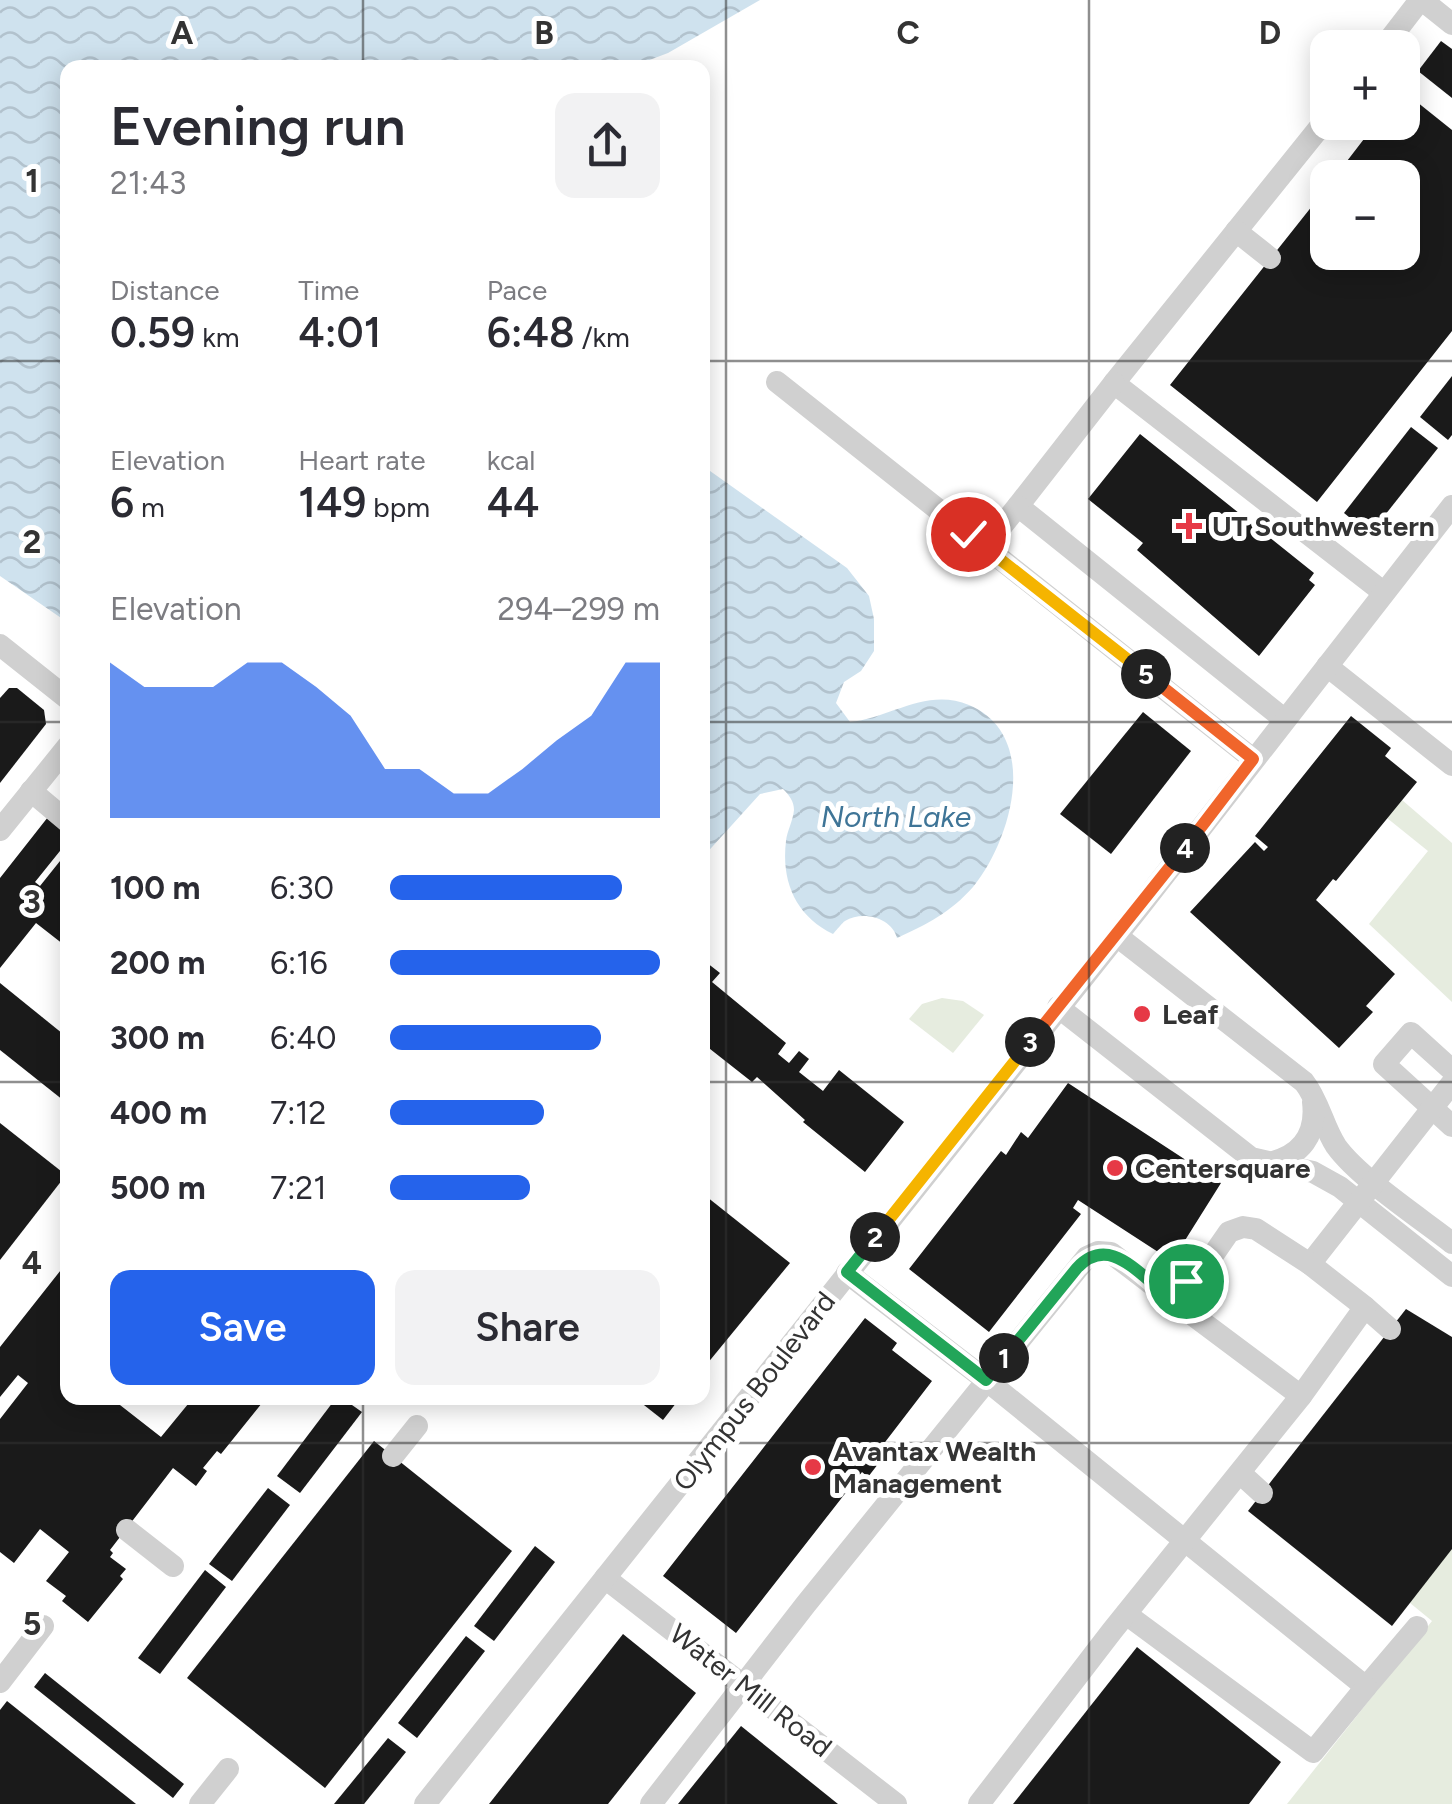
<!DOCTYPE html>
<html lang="en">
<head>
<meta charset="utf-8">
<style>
  body { margin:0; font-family:Figtree,sans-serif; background:#f2f2f3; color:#2b2b33; height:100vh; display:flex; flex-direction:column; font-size:38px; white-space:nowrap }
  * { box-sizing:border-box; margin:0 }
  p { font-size:32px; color:#7c7c81 }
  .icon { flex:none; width:55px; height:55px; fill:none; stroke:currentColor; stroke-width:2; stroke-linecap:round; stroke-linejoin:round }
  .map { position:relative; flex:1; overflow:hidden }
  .side { position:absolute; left:60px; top:60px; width:650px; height:1345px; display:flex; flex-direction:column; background:#fff; border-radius:20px; box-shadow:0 5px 25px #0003 }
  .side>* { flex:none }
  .tools { position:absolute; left:1310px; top:30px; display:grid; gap:20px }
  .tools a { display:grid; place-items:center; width:110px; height:110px; border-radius:20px; background:#fff; box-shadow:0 5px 25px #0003; font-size:50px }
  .pin { position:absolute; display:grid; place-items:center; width:85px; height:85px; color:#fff; margin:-42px; border:5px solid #fff; border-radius:50%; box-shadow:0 2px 10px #0007 }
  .km { position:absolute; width:50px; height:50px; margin:-25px; border-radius:50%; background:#222; color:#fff; font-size:28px; line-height:50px; text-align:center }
  .round { display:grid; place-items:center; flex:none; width:105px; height:105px; border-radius:20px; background:#f2f2f3 }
  .headline { display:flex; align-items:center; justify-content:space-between; height:170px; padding:0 50px }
  h1 { font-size:55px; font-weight:600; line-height:75px }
  .stats { display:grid; grid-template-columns:repeat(3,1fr); gap:15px; height:170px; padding:10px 50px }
  .stats div { display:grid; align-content:center }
  .stats b { font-size:42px; font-weight:600 }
  .stats small { font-size:28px; font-weight:400 }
  .stats p { font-size:28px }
  .chart { height:280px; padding:20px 50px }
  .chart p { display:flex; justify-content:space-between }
  .chart svg { width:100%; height:180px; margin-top:10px; fill:#2563eb; opacity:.7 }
  .primary-button { display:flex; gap:20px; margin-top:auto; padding:20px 50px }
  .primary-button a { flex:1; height:115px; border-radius:20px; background:#2563eb; color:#fff; font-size:40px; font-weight:600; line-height:115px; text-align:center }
  .primary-button a+a { background:#f2f2f3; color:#2b2b33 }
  ul { padding:0 50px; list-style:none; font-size:32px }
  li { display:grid; grid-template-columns:160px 120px 1fr; align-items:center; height:75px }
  li i { height:25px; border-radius:12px; background:#2563eb }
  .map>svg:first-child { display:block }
</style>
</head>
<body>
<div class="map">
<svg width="1452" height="1804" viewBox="0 0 1452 1804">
  <defs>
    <pattern id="water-waves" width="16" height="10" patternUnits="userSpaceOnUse" patternTransform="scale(2.5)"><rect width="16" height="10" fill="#cfe2ee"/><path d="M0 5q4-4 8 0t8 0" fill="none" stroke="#b2c2cd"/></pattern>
  </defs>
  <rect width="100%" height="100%" fill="#fff"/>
  <!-- green -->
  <g fill="#e6ecdf">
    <polygon points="1402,800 1452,843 1452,1002 1369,924 1428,851 1387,818"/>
    <polygon points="942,998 963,1001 984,1015 953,1053 909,1019 922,1004"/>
    <polygon points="1452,1539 1452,1804 1287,1804 1432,1621 1404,1598"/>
  </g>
  <!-- water -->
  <g fill="url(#water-waves)">
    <polygon points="0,0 760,0 668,53 631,67 68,68 67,622 0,576"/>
    <path d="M703,466l144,102 22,28 5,23v32l-13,20 -17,11 -8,21 14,19c40,-4 77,-35 119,-17 73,31 42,136 4,182 -22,25 -47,38 -76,51 -5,-20 -34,-28 -52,-17 -1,0 -11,12 -12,13 -37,-18 -52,-52 -47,-93 1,-10 7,-20 8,-31 0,-9 -5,-15 -11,-21l-23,5 -57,63z"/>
  </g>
  <!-- building -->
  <g fill="#1a1a1a">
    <polygon points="1441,41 1452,49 1452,98 1418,71"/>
    <polygon points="1402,90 1452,130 1452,331 1317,502 1170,385 1328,186 1328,252 1402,252 1402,178 1334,178 1377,122 1402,122"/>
    <polygon points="1452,376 1452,435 1448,440 1420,417"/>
    <polygon points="1411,427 1438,448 1370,534 1344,513"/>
    <polygon points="1140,434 1314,573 1309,580 1315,585 1259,656 1137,550 1143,543 1088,499"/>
    <polygon points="9,688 17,688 44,710 46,724 0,783 0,698"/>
    <polygon points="1143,712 1191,751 1111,854 1060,814"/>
    <polygon points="1351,716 1391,748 1385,756 1417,782 1336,881 1333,879 1316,900 1395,974 1366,1006 1373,1012 1339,1048 1190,912 1255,842 1264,851 1268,847 1255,836"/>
    <polygon points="48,817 68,833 68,841 35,882 40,886 68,851 68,948 36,923 0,968 0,878"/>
    <polygon points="702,959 720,973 712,982 786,1043 778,1054 789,1063 799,1051 809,1059 799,1072 823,1091 839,1070 904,1122 865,1172 803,1122 805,1120 757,1077 752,1082 705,1045 702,1048"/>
    <polygon points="0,983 68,1038 68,1104 0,1050"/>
    <polygon points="1068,1083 1221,1183 1172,1261 1078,1200 1073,1208 1081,1214 989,1332 909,1269 1001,1151 1006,1155 1021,1132 1028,1138"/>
    <polygon points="0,1123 66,1175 0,1260"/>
    <polygon points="702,1193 790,1263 702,1370"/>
    <polygon points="68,1261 68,1355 64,1360 68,1363 68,1398 111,1398 161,1437 193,1398 266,1398 221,1454 217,1451 203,1468 207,1471 196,1486 173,1468 110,1550 113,1553 110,1557 126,1569 120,1576 123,1579 88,1622 62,1601 66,1596 46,1581 69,1552 40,1529 14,1563 0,1552 0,1419 28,1383 18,1375 0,1397 0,1347"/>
    <polygon points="1406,1309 1452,1337 1452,1549 1392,1626 1248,1511"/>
    <polygon points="865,1318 897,1343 892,1350 932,1381 879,1450 885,1455 868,1477 862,1472 736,1633 663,1576"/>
    <polygon points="336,1398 342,1398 362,1412 300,1493 277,1476"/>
    <polygon points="635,1398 680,1398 663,1420"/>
    <polygon points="374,1441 512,1551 325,1788 187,1678"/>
    <polygon points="268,1488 290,1505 232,1581 209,1564"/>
    <polygon points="535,1546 555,1562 494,1641 474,1626"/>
    <polygon points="205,1570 226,1587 160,1674 138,1658"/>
    <polygon points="623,1634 696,1693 608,1804 489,1804"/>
    <polygon points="466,1636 485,1651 417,1738 398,1723"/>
    <polygon points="1137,1647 1281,1762 1249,1804 1013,1804"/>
    <polygon points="45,1673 184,1784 173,1798 34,1687"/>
    <polygon points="7,1701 136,1804 0,1804 0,1710"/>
    <polygon points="741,1726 838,1804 678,1804"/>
    <polygon points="388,1738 406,1752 364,1804 334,1804"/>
  </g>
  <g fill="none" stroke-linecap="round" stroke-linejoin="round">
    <!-- minor -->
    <g stroke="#d0d0d0" stroke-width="22">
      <polyline points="1422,0 1452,24"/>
      <polyline points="1383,48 1420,0"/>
      <polyline points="1328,117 1114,383 1383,592"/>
      <polyline points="1236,231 1270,258"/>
      <polyline points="777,382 1253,759"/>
      <polyline points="1114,383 1018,506 1284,719"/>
      <polyline points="985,547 1018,506"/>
      <polyline points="0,645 68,699"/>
      <polyline points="1327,666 1452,765"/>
      <polyline points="31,791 68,822"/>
      <polyline points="0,830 68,746"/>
      <path d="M1117,936l187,146c15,19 19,44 32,64 22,31 84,72 116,97"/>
      <polyline points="1058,1007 1251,1158 1313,1172 1340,1187 1452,1276"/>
      <polyline points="1452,1070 1411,1033 1384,1064 1452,1126"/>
      <path d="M1269,1163c32,-7 48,-28 44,-61"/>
      <polyline points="1310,1264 1452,1083"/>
      <polyline points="847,1273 986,1380 1366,1687 1417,1627"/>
      <polyline points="1166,1295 1301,1396"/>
      <polyline points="1365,1307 1390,1329"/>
      <polyline points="393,1456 417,1426"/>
      <polyline points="1240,1473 1262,1493"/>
      <polyline points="127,1530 173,1566"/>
      <polyline points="605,1578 896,1804"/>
      <polyline points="1126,1614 1313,1752 1366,1687"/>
      <polyline points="0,1682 43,1626"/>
      <polyline points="200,1804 228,1769"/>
      <polyline points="425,1804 1139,908 1452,506"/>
      <polyline points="651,1804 806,1604 1087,1257 1098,1252 1111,1253 1166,1295 1211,1258 1229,1232 1243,1227 1256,1229 1310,1264 1365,1307 1301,1396 1112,1631 979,1804"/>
    </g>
  </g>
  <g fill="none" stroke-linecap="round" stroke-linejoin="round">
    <defs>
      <path id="split-1" d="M1004,1358l73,-90c32,-34 60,5 89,26l20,-13"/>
      <polyline id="split-2" points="875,1237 847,1272 986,1380 1004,1358"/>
      <polyline id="split-3" points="875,1237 1030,1042"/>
      <polyline id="split-4" points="1030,1042 1185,848"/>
      <polyline id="split-5" points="1146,674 1253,759 1185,848"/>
      <polyline id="split-6" points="968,534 1146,674"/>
    </defs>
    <!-- split-1 casing -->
    <use href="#split-1" stroke="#fff" stroke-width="20"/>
    <!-- split-2 casing -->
    <use href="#split-2" stroke="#fff" stroke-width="20"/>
    <!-- split-3 casing -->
    <use href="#split-3" stroke="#fff" stroke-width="20"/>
    <!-- split-4 casing -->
    <use href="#split-4" stroke="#fff" stroke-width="20"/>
    <!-- split-5 casing -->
    <use href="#split-5" stroke="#fff" stroke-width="20"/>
    <!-- split-6 casing -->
    <use href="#split-6" stroke="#fff" stroke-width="20"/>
    <!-- split-1 -->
    <use href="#split-1" stroke="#22a559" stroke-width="12"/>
    <!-- split-2 -->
    <use href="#split-2" stroke="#22a559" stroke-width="12"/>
    <!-- split-3 -->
    <use href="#split-3" stroke="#f5b400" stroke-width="12"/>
    <!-- split-4 -->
    <use href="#split-4" stroke="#f0652b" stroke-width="12"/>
    <!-- split-5 -->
    <use href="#split-5" stroke="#f0652b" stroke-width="12"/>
    <!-- split-6 -->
    <use href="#split-6" stroke="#f5b400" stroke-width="12"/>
  </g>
  <!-- grid -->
  <path fill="none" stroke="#333" stroke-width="2.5" stroke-opacity="0.55" d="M363,0v68M726,0v1804M1089,0v1804M0,361h68M702,361h750M0,722h68M702,722h750M0,1082h68M702,1082h750M363,1398v406M0,1443h1452"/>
  <!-- markers -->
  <g fill="#e63946" stroke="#fff" stroke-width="4">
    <path d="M1184 511h10v10h10v10h-10v10h-10v-10h-10v-10h10z"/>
    <circle cx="1142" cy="1014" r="10"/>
    <circle cx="1115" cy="1168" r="10"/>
    <circle cx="813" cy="1467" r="10"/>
  </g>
  <g text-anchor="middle" stroke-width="10" stroke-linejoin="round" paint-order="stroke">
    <!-- poi labels -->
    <g font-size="28" font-weight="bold" fill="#333" stroke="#fff" text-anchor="start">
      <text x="1212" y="536">UT Southwestern</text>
      <text x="1162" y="1024">Leaf</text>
      <text x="1135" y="1178">Centersquare</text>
      <text x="833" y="1461">Avantax Wealth<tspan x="833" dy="32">Management</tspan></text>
    </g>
    <!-- street labels -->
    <g font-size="28" fill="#333" stroke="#fff">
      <text transform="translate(754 1391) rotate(-52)" y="10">Olympus Boulevard</text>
      <text transform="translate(751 1690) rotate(38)" y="10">Water Mill Road</text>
    </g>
    <!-- water labels -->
    <g font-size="30" font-style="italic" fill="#3f7597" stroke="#fff">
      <text x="896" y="827">North Lake</text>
    </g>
  </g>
  <g font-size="32" text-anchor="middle" font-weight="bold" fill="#333" stroke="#fff" stroke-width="10" stroke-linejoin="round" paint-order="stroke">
    <text x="182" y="44">A</text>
    <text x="544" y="44">B</text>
    <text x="908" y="44">C</text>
    <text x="1270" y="44">D</text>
    <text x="32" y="192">1</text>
    <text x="32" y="553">2</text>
    <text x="32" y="913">3</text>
    <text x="32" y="1274">4</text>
    <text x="32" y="1635">5</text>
  </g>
</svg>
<div class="tools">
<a>+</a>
<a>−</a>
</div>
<div class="pin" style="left:1186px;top:1281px;background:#1e9e55"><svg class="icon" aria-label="arrive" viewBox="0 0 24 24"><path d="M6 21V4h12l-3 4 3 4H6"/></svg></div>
<div class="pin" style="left:968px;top:534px;background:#d93025"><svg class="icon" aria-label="check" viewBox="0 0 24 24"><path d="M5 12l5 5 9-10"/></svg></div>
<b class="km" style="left:1004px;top:1358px">1</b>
<b class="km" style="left:875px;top:1237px">2</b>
<b class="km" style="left:1030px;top:1042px">3</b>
<b class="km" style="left:1185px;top:848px">4</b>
<b class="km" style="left:1146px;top:674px">5</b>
<section class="side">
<div class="headline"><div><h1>Evening run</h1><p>21:43</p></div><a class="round"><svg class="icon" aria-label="share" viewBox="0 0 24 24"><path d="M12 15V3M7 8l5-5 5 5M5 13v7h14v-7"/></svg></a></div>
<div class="stats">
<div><p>Distance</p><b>0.59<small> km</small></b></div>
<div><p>Time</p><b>4:01</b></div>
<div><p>Pace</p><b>6:48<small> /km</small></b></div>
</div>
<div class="stats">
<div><p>Elevation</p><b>6<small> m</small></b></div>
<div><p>Heart rate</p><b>149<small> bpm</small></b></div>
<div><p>kcal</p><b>44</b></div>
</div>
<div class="chart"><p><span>Elevation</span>294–299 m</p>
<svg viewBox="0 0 160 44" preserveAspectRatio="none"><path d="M0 44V6L10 12L20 12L30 12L40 6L50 6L60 12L70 19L80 32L90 32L100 38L110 38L120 32L130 25L140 19L150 6L160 6V44z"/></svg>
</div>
<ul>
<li><b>100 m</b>6:30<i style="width:86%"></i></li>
<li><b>200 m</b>6:16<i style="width:100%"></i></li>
<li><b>300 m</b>6:40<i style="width:78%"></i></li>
<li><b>400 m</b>7:12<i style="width:57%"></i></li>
<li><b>500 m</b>7:21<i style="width:52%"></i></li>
</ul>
<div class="primary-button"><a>Save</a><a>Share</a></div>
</section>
</div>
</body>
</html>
